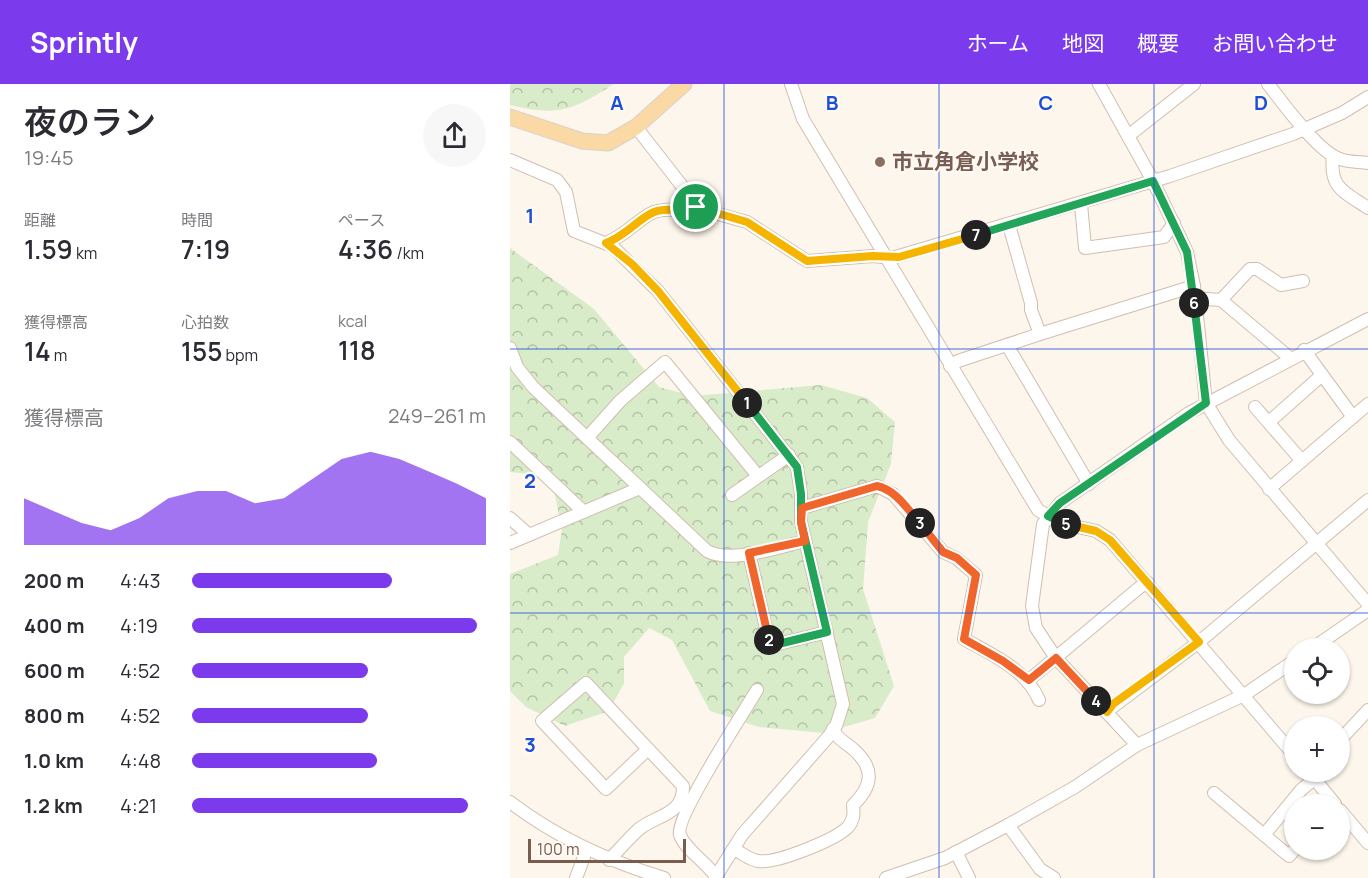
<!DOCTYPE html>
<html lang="ja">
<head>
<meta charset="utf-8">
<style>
  body { margin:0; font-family:Manrope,"Noto Sans JP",sans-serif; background:#f7f7f7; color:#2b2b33; height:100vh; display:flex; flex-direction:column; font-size:22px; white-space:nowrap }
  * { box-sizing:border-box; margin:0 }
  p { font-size:20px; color:#7c7c81 }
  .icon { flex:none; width:33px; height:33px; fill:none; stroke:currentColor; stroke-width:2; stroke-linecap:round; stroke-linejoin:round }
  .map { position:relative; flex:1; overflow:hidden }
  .panel { display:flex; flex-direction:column; background:#fff; width:510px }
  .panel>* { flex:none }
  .buttons { position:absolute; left:774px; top:554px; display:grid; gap:12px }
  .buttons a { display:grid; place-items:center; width:66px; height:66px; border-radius:50%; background:#fff; box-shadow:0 2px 4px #0004; font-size:30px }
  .scale { position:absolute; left:18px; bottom:15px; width:158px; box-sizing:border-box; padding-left:6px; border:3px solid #7a5c4d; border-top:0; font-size:16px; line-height:21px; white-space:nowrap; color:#7a5c4d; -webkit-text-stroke:4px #fffaf3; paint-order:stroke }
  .pin { position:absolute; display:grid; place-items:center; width:51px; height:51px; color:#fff; margin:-26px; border:3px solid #fff; border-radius:50%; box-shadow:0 2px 6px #0007 }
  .km { position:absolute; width:30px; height:30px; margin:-15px; border-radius:50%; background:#222; color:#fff; font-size:16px; line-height:30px; text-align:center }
  .round { display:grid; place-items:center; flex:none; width:63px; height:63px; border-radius:32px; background:#f7f7f7 }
  .headline { display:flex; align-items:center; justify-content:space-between; height:102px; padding:0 24px }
  h1 { font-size:33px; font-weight:600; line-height:45px }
  .figures { display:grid; grid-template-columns:repeat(3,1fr); gap:9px; height:102px; padding:6px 24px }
  .figures div { display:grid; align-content:center }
  .figures b { font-size:26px; font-weight:600 }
  .figures small { font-size:16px; font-weight:400 }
  .figures p { font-size:16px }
  .chart { height:168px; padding:12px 24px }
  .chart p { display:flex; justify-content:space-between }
  .chart svg { width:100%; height:108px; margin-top:6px; fill:#7c3aed; opacity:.7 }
  ul { padding:0 24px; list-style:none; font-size:20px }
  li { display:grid; grid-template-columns:96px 72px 1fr; align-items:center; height:45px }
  li i { height:15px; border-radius:8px; background:#7c3aed }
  header { display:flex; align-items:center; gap:36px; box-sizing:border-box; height:84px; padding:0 30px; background:#7c3aed; color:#fff }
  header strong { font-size:28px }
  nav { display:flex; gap:33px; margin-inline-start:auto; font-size:21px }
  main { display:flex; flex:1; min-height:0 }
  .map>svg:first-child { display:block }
</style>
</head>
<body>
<header>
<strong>Sprintly</strong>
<nav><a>ホーム</a><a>地図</a><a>概要</a><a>お問い合わせ</a></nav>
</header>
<main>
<section class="panel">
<div class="headline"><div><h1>夜のラン</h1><p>19:45</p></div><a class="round"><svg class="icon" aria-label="share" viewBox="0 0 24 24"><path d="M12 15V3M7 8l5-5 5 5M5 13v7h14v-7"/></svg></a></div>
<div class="figures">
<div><p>距離</p><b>1.59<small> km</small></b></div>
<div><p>時間</p><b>7:19</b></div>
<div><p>ペース</p><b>4:36<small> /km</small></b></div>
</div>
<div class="figures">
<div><p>獲得標高</p><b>14<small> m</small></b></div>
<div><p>心拍数</p><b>155<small> bpm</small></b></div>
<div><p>kcal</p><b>118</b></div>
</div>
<div class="chart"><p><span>獲得標高</span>249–261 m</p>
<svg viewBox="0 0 160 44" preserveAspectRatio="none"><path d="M0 44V25L10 30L20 35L30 38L40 33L50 25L60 22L70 22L80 27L90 25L100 17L110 9L120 6L130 9L140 14L150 19L160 25V44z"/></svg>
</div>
<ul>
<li><b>200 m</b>4:43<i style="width:68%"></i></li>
<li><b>400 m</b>4:19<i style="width:97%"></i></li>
<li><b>600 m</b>4:52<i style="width:60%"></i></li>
<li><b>800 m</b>4:52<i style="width:60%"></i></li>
<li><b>1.0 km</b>4:48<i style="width:63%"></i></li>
<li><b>1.2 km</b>4:21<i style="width:94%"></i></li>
</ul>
</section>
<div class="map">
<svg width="858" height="794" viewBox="0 0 858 794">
  <defs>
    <pattern id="forest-crowns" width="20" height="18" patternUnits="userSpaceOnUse" patternTransform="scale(1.5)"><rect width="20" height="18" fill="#d8ecc9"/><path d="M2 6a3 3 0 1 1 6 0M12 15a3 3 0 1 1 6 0" fill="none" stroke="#b4c2a5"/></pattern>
  </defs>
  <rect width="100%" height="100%" fill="#fdf6ec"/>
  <!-- forest -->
  <g fill="url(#forest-crowns)">
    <path d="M0,0h104c-41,26 -55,33 -104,21z"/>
    <polygon points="0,164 84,225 149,303 183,312 311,301 357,314 385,338 381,380 358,438 353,505 384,602 365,634 313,649 249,643 200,627 162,556 139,544 114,573 114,599 99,627 55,642 16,623 0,607 0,490 48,471 52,445 41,392 0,388"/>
  </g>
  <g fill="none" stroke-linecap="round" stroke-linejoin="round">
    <defs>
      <g id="minor">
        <polyline points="281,0 293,35 528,426 550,439 586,447 600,456 784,671"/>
        <polyline points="589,0 643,97 677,168 684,202 696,319 719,356 858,520"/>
        <path d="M758,0c15,19 50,68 72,75 8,3 19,3 28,4"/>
        <polyline points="126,43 190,125 237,138 297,177 363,172 382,174 660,92 783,50 832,29 858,13"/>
        <polyline points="618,52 684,0"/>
        <path d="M823,72c-4,32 11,36 35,52"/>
        <polyline points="0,76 47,96 56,108 64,147 102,162 148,207 287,383 291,410 291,438 333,620 326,642 319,652 232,751 205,794"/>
        <polyline points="571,120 575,164 654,153 664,139"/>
        <polyline points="499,141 521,219 521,226 530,250 684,202"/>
        <path d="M96,159c21,-8 33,-25 48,-31 13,-5 29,0 42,-5"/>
        <polyline points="684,214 711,216 780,274"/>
        <polyline points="711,216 740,185 747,185 771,201 793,197"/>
        <polyline points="497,261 579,400"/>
        <path d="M0,264l7,19 16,20 174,164c24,13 71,-4 98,-10"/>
        <polyline points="794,266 843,333"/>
        <polyline points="440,282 448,277 530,250"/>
        <polyline points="745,323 792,377"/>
        <polyline points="759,338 812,291"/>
        <polyline points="77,354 110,317 155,278 248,392"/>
        <polyline points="0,358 74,428"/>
        <polyline points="759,405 858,320"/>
        <polyline points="222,411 279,371"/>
        <path d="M292,424l75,-22 16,8 50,58 13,6 20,17 -12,64c28,16 62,30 75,61"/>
        <polyline points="0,434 19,451"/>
        <polyline points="0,459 130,404"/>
        <polyline points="239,469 260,562 317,548"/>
        <polyline points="803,564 858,526"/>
        <polyline points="519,596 630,503 638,499"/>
        <polyline points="596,628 689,558 858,416"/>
        <polyline points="830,656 858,626"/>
        <polyline points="627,661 546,574 526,544 522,522 533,440 550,419 679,329 858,235"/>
        <polyline points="798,687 825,720"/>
        <polyline points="704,709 779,772 785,765"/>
        <path d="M0,718c47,36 98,59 154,76"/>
        <polyline points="830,726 858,759"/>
        <polyline points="498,741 530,785 544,794"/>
        <polyline points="754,751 791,706 804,695"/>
        <path d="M223,765c8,3 16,11 25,12 18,3 77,-21 90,-34 6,-7 6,-14 5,-22 20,-19 22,-37 0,-56 -9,-8 -15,-9 -20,-20"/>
        <polyline points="446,768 459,794"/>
        <path d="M99,776c10,-10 19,-21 30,-31 17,-14 45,-14 44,-43l-97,-103 -44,38 64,68 42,-40"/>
        <path d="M206,793c-9,-15 -30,-26 -36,-42 -6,-16 65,-125 77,-145"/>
        <polyline points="66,794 74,773"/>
        <polyline points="376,794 435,774 498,741 565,703 627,661 734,611 784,577"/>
      </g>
      <polyline id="major" points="0,33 72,57 98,59 126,43 174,0"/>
    </defs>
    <!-- minor casing -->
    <use href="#minor" stroke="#d1beb0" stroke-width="14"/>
    <!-- major casing -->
    <use href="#major" stroke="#dad1cd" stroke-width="17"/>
    <!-- minor -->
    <use href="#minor" stroke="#fff" stroke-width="12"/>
    <!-- major -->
    <use href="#major" stroke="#fbd9a5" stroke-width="15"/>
  </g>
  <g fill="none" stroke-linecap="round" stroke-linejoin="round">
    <defs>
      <path id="split-1" d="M186,123c-13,5 -30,0 -42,5 -15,6 -27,23 -48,31l26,21 26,27 89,112"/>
      <polyline id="split-2" points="237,319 287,383 291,410 291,438 317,548 260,562 259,556"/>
      <path id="split-3" d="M259,556l-20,-87 56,-12 -4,-19 1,-14 75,-22c19,4 30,23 43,37"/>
      <polyline id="split-4" points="410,439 433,468 447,474 466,491 454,555 493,577 519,596 546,574 586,617"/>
      <polyline id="split-5" points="556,440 586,447 600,456 689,558 603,620 597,628 586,617"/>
      <polyline id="split-6" points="556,440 538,432 550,419 696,319 684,219"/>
      <polyline id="split-7" points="466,151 643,97 677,168 684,219"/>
      <polyline id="split-8" points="186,123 237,138 297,177 363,172 389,173 466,151"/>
    </defs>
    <!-- split-1 casing -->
    <use href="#split-1" stroke="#fff" stroke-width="12"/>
    <!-- split-2 casing -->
    <use href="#split-2" stroke="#fff" stroke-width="12"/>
    <!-- split-3 casing -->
    <use href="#split-3" stroke="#fff" stroke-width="12"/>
    <!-- split-4 casing -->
    <use href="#split-4" stroke="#fff" stroke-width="12"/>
    <!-- split-5 casing -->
    <use href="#split-5" stroke="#fff" stroke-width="12"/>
    <!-- split-6 casing -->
    <use href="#split-6" stroke="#fff" stroke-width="12"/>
    <!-- split-7 casing -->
    <use href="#split-7" stroke="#fff" stroke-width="12"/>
    <!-- split-8 casing -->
    <use href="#split-8" stroke="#fff" stroke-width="12"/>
    <!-- split-1 -->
    <use href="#split-1" stroke="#f5b400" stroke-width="8"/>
    <!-- split-2 -->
    <use href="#split-2" stroke="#22a559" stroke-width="8"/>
    <!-- split-3 -->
    <use href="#split-3" stroke="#f0652b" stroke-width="8"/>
    <!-- split-4 -->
    <use href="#split-4" stroke="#f0652b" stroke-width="8"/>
    <!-- split-5 -->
    <use href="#split-5" stroke="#f5b400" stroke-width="8"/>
    <!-- split-6 -->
    <use href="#split-6" stroke="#22a559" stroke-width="8"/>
    <!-- split-7 -->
    <use href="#split-7" stroke="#22a559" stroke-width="8"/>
    <!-- split-8 -->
    <use href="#split-8" stroke="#f5b400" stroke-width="8"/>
  </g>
  <!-- grid -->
  <path fill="none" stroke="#1d4ed8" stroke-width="1.5" stroke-opacity="0.55" d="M214,0v794M429,0v794M644,0v794M0,265h858M0,529h858"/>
  <!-- markers -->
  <circle fill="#8d6e63" stroke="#fffaf3" stroke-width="2" cx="370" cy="78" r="6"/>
  <g text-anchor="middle" stroke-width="4.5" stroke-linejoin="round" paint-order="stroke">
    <!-- education labels -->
    <g font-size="21" font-weight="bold" fill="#785e54" stroke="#fffaf3" text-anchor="start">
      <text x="382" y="85">市立角倉小学校</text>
    </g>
  </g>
  <g font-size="20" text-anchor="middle" font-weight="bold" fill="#1d4ed8" stroke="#fffaf3" stroke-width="4.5" stroke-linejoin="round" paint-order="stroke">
    <text x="107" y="26">A</text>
    <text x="322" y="26">B</text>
    <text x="536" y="26">C</text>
    <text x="751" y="26">D</text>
    <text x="20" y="139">1</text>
    <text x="20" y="404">2</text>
    <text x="20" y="668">3</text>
  </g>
</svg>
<div class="buttons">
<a><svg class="icon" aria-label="locate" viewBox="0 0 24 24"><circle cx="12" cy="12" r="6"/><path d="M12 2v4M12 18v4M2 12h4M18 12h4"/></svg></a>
<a>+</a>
<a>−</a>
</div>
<div class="scale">100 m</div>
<div class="pin" style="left:186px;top:123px;background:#1e9e55"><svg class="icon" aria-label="arrive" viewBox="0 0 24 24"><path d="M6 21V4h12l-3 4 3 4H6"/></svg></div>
<b class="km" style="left:237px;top:319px">1</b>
<b class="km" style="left:259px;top:556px">2</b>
<b class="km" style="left:410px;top:439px">3</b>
<b class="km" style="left:586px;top:617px">4</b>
<b class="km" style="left:556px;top:440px">5</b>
<b class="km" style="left:684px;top:219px">6</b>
<b class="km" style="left:466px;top:151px">7</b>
</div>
</main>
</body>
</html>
